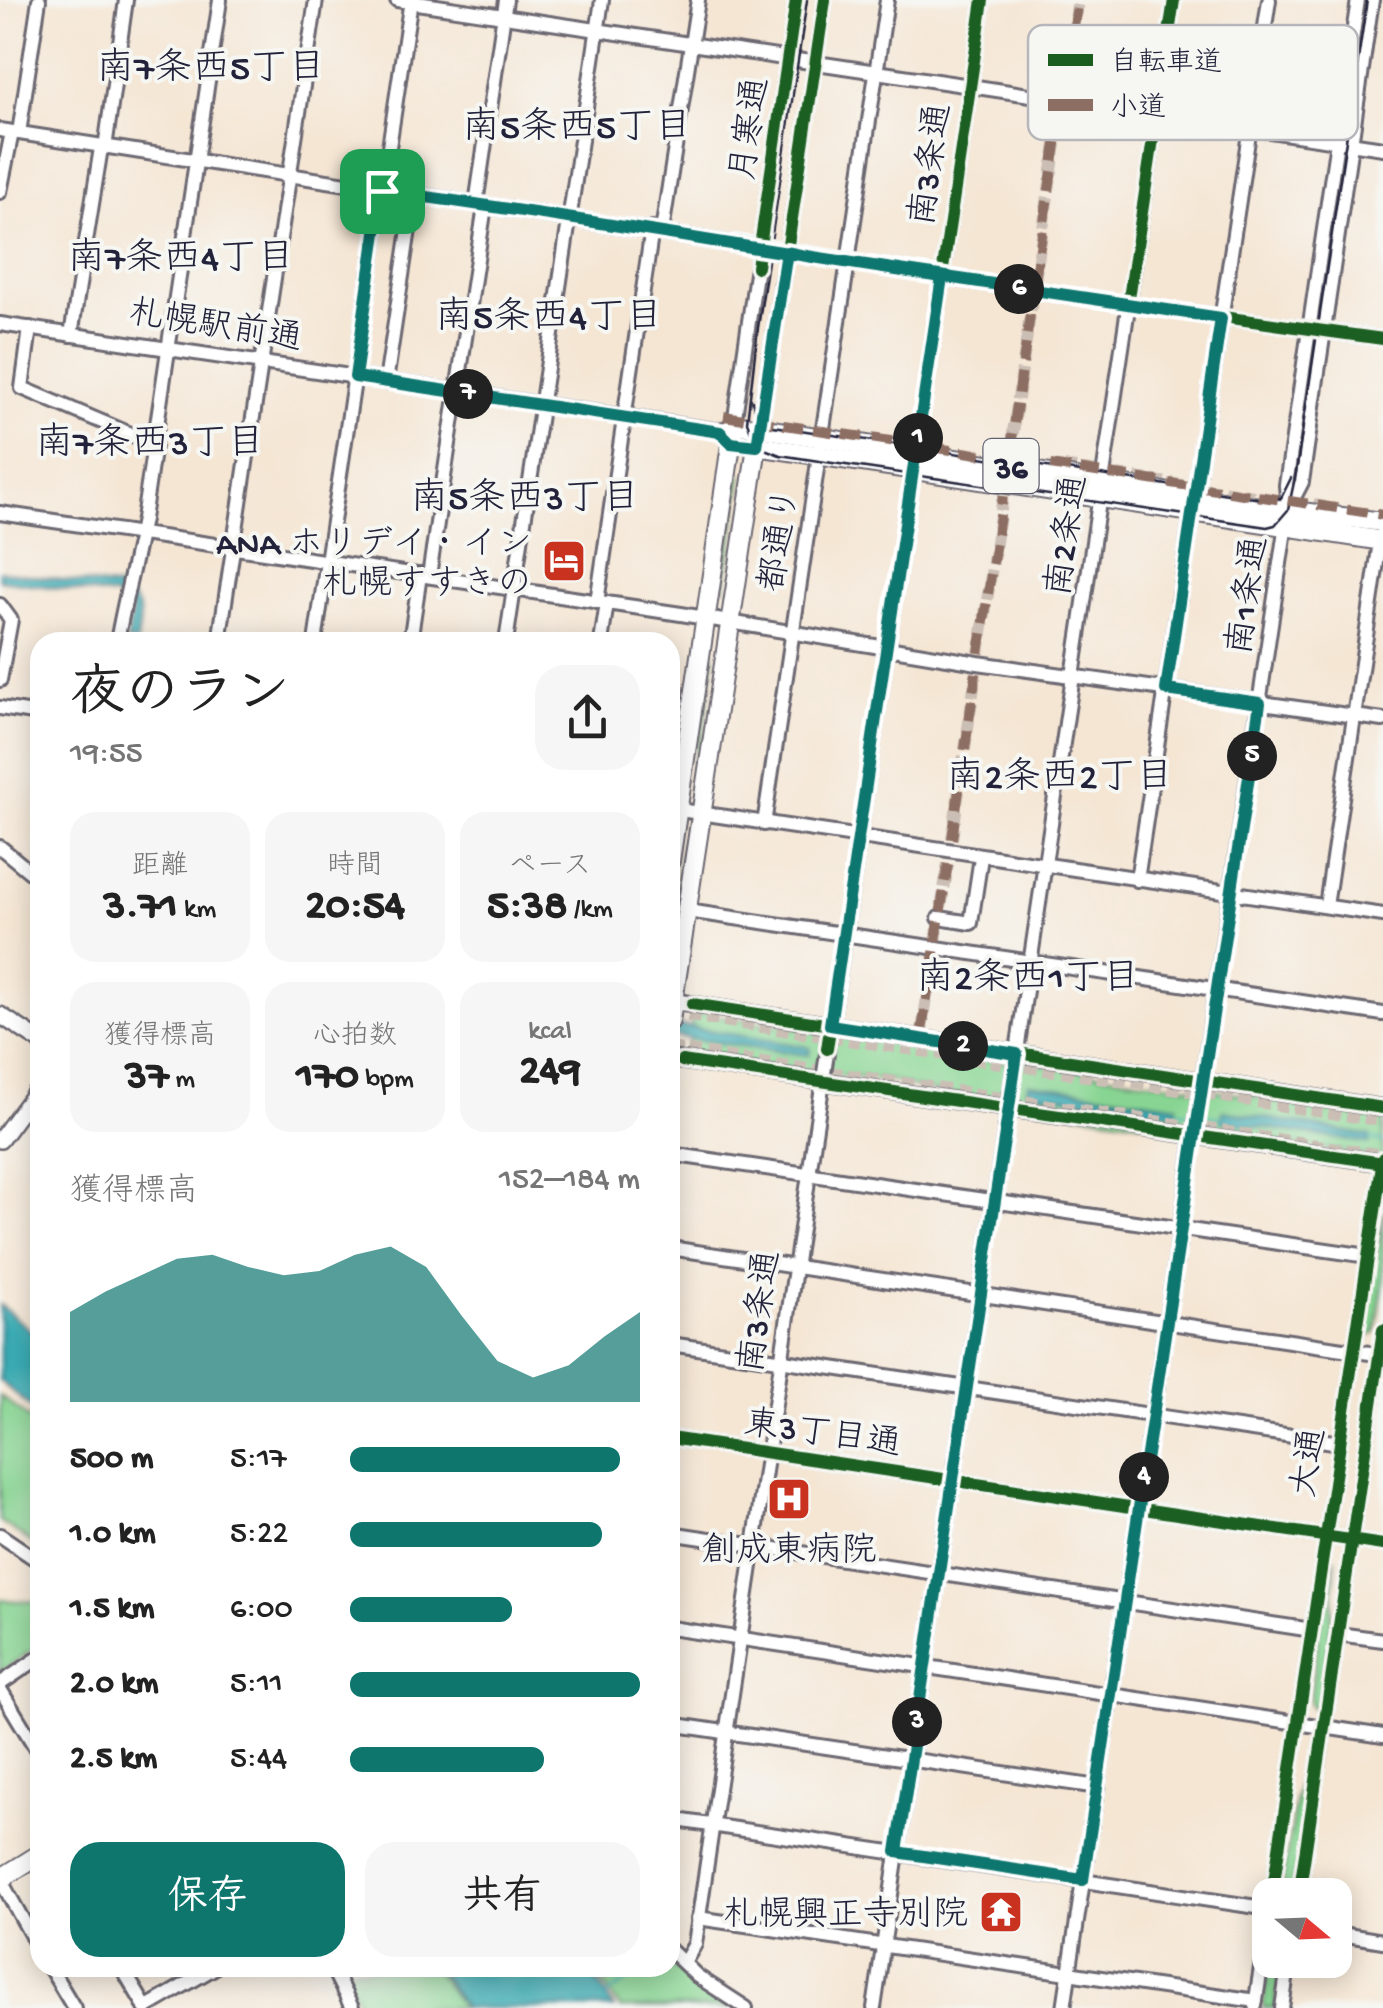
<!DOCTYPE html>
<html lang="ja">
<head>
<meta charset="utf-8">
<style>
  body { margin:0; font-family:"Gochi Hand","Klee One",sans-serif; background:#f6f6f6; color:#222; height:100vh; display:flex; flex-direction:column; font-size:38px; white-space:nowrap }
  * { box-sizing:border-box; margin:0 }
  p { font-size:32px; color:#767676 }
  .icon { flex:none; width:55px; height:55px; fill:none; stroke:currentColor; stroke-width:2; stroke-linecap:round; stroke-linejoin:round }
  .map { position:relative; flex:1; overflow:hidden }
  .sheet { position:absolute; left:30px; top:632px; width:650px; height:1345px; display:flex; flex-direction:column; background:#fff; border-radius:30px; box-shadow:0 5px 25px #0003 }
  .sheet>* { flex:none }
  .needle { width:65px; rotate:109deg }
  .fabs { position:absolute; left:1252px; top:1878px; display:grid; gap:20px }
  .fabs a { display:grid; place-items:center; width:100px; height:100px; border-radius:20px; background:#fff; box-shadow:0 5px 25px #0003; font-size:50px }
  .pin { position:absolute; display:grid; place-items:center; width:85px; height:85px; color:#fff; margin:-42px; border-radius:20px; box-shadow:0 5px 15px #0006 }
  .km { position:absolute; width:50px; height:50px; margin:-25px; border-radius:50%; background:#222; color:#fff; font-size:28px; line-height:50px; text-align:center }
  .round { display:grid; place-items:center; flex:none; width:105px; height:105px; border-radius:30px; background:#f6f6f6 }
  .head { display:flex; align-items:center; justify-content:space-between; height:170px; padding:0 40px }
  h1 { font-size:55px; font-weight:800; line-height:75px }
  .figures { display:grid; grid-template-columns:repeat(3,1fr); gap:15px; height:170px; padding:10px 40px }
  .figures div { display:grid; align-content:center; border-radius:25px; background:#f6f6f6; text-align:center }
  .figures b { font-size:42px; font-weight:800 }
  .figures small { font-size:28px; font-weight:400 }
  .figures p { font-size:28px }
  .chart { height:280px; padding:20px 40px }
  .chart p { display:flex; justify-content:space-between }
  .chart svg { width:100%; height:180px; margin-top:10px; fill:#0f766e; opacity:.7 }
  .primary-button { display:flex; gap:20px; margin-top:auto; padding:20px 40px }
  .primary-button a { flex:1; height:115px; border-radius:30px; background:#0f766e; color:#fff; font-size:40px; font-weight:800; line-height:115px; text-align:center }
  .primary-button a+a { background:#f6f6f6; color:#222 }
  ul { padding:0 40px; list-style:none; font-size:32px }
  li { display:grid; grid-template-columns:160px 120px 1fr; align-items:center; height:75px }
  li i { height:25px; border-radius:12px; background:#0f766e }
  .map>svg:first-child { display:block }
</style>
</head>
<body>
<div class="map">
<svg width="1383" height="2008" viewBox="0 0 1383 2008">
  <rect width="100%" height="100%" fill="#f6f6f2"/>
  <filter id="ink" filterUnits="userSpaceOnUse"><feTurbulence type="fractalNoise" baseFrequency=".01" numOctaves="2"/><feDisplacementMap in="SourceGraphic" scale="20" xChannelSelector="R" yChannelSelector="G"/><feConvolveMatrix kernelMatrix="1 2 1 2 8 2 1 2 1" color-interpolation-filters="sRGB"/></filter>
  <filter id="wash" filterUnits="userSpaceOnUse"><feTurbulence type="fractalNoise" baseFrequency=".0048" numOctaves="4" result="noise"/><feDisplacementMap in="SourceGraphic" scale="40" xChannelSelector="R" yChannelSelector="G"/><feGaussianBlur stdDeviation="2.25" result="paint"/><feColorMatrix in="noise" values="0 0 0 0 0 0 0 0 0 0 0 0 0 0 0 0 0 1.4 0 .05"/><feComposite in="paint" operator="in"/></filter>
  <g filter="url(#wash)">
    <rect width="100%" height="100%" fill="#f5e6d4"/>
    <!-- green -->
    <g fill="#88d593" stroke="#557c67" stroke-width="2.5">
      <polygon points="737,475 742,476 725,588 721,587"/>
      <polygon points="710,655 715,655 695,788 691,788"/>
      <polygon points="683,839 687,840 670,957 670,927"/>
      <path d="M693,1012l221,34c38,10 76,16 115,17l354,52v43l-459,-68 -32,-9 -92,-9 -113,-19z"/>
      <polygon points="1383,1211 1383,1285 1376,1333 1368,1336 1365,1331"/>
      <polygon points="0,1396 40,1427 40,1548 0,1521"/>
      <polygon points="1336,1557 1331,1625 1320,1704 1312,1708 1309,1701 1319,1630"/>
      <polygon points="0,1600 40,1602 40,1645 0,1672"/>
      <polygon points="1305,1741 1311,1741 1314,1747 1293,1890 1285,1894 1281,1889"/>
      <polygon points="1270,1960 1282,1960 1275,2008 1263,2008"/>
      <polygon points="670,1965 728,2008 620,2008 592,1968 670,1968"/>
      <polygon points="342,1968 434,1968 462,2008 361,2008"/>
    </g>
    <!-- water -->
    <g fill="#3aacb4" stroke="#2e6778" stroke-width="2.5">
      <path d="M0,571l119,17c26,18 22,25 18,54h-10l5,-32 -18,-14 -114,-16z"/>
      <polygon points="670,1024 802,1046 810,1048 809,1055 670,1036"/>
      <polygon points="1028,1083 1177,1105 1175,1113 1032,1092 1027,1090"/>
      <polygon points="1223,1111 1370,1136 1369,1143 1221,1121"/>
      <polygon points="0,1305 40,1338 40,1415 0,1381"/>
      <polygon points="437,1968 589,1968 614,2008 464,2008"/>
    </g>
    <g fill="none" stroke-linecap="round" stroke-linejoin="round">
      <!-- stream -->
      <g stroke="#3aacb4" stroke-width="2.5">
        <polyline points="1176,1111 1193,1113"/>
        <polyline points="1201,1115 1223,1118"/>
        <polyline points="1369,1139 1383,1142"/>
        <polyline points="607,1995 647,1968"/>
      </g>
    </g>
  </g>
  <g filter="url(#ink)">
    <g fill="none" stroke-linecap="round" stroke-linejoin="round">
      <!-- minor-tunnel -->
      <g stroke="#cbbfb5" stroke-width="12" stroke-dasharray="12 6" stroke-linecap="butt">
        <polyline points="1064,88 1078,0"/>
        <polyline points="1035,280 1061,112"/>
        <polyline points="1010,453 1032,301"/>
        <polyline points="1064,467 1326,507"/>
        <polyline points="979,653 1003,496"/>
        <polyline points="952,839 976,673"/>
        <polyline points="670,1013 1383,1121"/>
        <polyline points="922,1030 948,864"/>
        <polyline points="670,1048 1383,1155"/>
      </g>
      <defs>
        <g id="minor">
          <polyline points="397,0 1383,148"/>
          <polyline points="0,130 1034,291 1383,339"/>
          <polyline points="19,133 39,0"/>
          <polyline points="105,148 126,0"/>
          <polyline points="0,192 12,132"/>
          <polyline points="476,204 506,0"/>
          <polyline points="662,231 698,0"/>
          <polyline points="0,324 720,431 734,424 796,0"/>
          <polyline points="30,328 22,388 154,444"/>
          <polyline points="71,335 101,148"/>
          <polyline points="386,382 414,196"/>
          <polyline points="725,437 731,443 757,446 825,0"/>
          <polyline points="1288,509 1302,482 1372,0"/>
          <polyline points="0,513 681,614 978,663 1383,720"/>
          <polyline points="429,576 485,206"/>
          <polyline points="597,602 652,229"/>
          <polyline points="0,605 11,620 0,680"/>
          <path d="M117,642c7,-41 18,-81 26,-123l77,-519"/>
          <polyline points="219,642 316,0"/>
          <polyline points="315,642 411,0"/>
          <polyline points="410,642 420,575"/>
          <polyline points="506,642 602,0"/>
          <polyline points="601,642 607,603"/>
          <polyline points="0,708 40,714"/>
          <polyline points="673,809 1383,915"/>
          <polyline points="764,824 887,0"/>
          <polyline points="0,847 40,880"/>
          <polyline points="1137,880 1269,0"/>
          <polyline points="1326,906 1381,535"/>
          <polyline points="687,911 1383,1014"/>
          <polyline points="939,918 971,923 981,857"/>
          <polyline points="670,1154 1368,1256"/>
          <polyline points="670,1248 1383,1355"/>
          <polyline points="670,1344 1340,1443"/>
          <polyline points="670,1438 1383,1545"/>
          <polyline points="670,1533 1312,1630"/>
          <polyline points="0,1535 40,1562"/>
          <polyline points="670,1628 1383,1736"/>
          <polyline points="1338,1634 1383,1640"/>
          <polyline points="0,1684 40,1657"/>
          <polyline points="0,1689 40,1755"/>
          <polyline points="670,1724 1098,1787"/>
          <polyline points="670,1819 1270,1909"/>
          <polyline points="0,1879 40,1951"/>
          <polyline points="1272,1895 1383,1158"/>
          <polyline points="1299,1895 1383,1330"/>
          <polyline points="698,1918 1256,2001"/>
          <polyline points="1335,1933 1383,1941"/>
          <polyline points="670,1950 697,1976 746,2008"/>
          <polyline points="684,1963 695,1944 983,0"/>
          <polyline points="50,1968 74,2008"/>
          <polyline points="122,1968 146,2008"/>
          <polyline points="332,1968 352,2008"/>
          <polyline points="1255,2006 1270,1909"/>
          <polyline points="145,2008 214,1968"/>
          <polyline points="874,2008 1174,0"/>
          <polyline points="1064,2008 1288,510 1286,485 1358,0"/>
          <polyline points="1282,2008 1289,1960"/>
        </g>
        <g id="major">
          <polyline points="670,1001 1383,1108"/>
          <polyline points="0,1015 40,1041"/>
          <polyline points="670,1059 1383,1163"/>
          <polyline points="0,1140 40,1086"/>
        </g>
        <g id="highway">
          <polyline points="670,861 734,424 1260,507 1383,522"/>
          <polyline points="670,1021 757,446 1383,541"/>
          <polyline points="0,1879 40,1854"/>
        </g>
      </defs>
      <!-- minor casing -->
      <use href="#minor" stroke="#6c6771" stroke-width="18"/>
      <!-- major casing -->
      <use href="#major" stroke="#6c6771" stroke-width="20"/>
      <!-- highway casing -->
      <use href="#highway" stroke="#6c6771" stroke-width="22"/>
      <!-- minor -->
      <use href="#minor" stroke="#fff" stroke-width="12"/>
      <!-- major -->
      <use href="#major" stroke="#fff" stroke-width="15"/>
      <!-- highway -->
      <use href="#highway" stroke="#fff" stroke-width="18"/>
      <!-- tram -->
      <g stroke="#22223b" stroke-width="2.5">
        <polyline points="807,0 758,328 747,422 757,446 780,455 819,461 1267,527 1275,525 1288,510 1296,473 1367,0"/>
        <polyline points="752,400 757,419 773,426 1261,499 1281,498 1291,478"/>
      </g>
      <!-- quiet -->
      <g stroke="#8d6e63" stroke-width="10" stroke-dasharray="20 10" stroke-linecap="butt">
        <polyline points="1064,88 1078,0"/>
        <polyline points="1035,280 1061,112"/>
        <polyline points="724,416 1383,515"/>
        <polyline points="1010,453 1032,301"/>
        <polyline points="979,653 1003,496"/>
        <polyline points="952,839 976,673"/>
        <polyline points="922,1030 948,864"/>
      </g>
      <defs>
        <g id="cycleway">
          <polyline points="736,242 1034,291 1383,339"/>
          <polyline points="757,267 796,0"/>
          <polyline points="784,271 825,0"/>
          <polyline points="1128,305 1174,0"/>
          <polyline points="692,1004 1383,1108"/>
          <polyline points="827,1049 983,0"/>
          <polyline points="682,1061 1383,1163"/>
          <polyline points="670,1438 1383,1545"/>
          <polyline points="1272,1895 1383,1158"/>
          <polyline points="1299,1895 1383,1330"/>
        </g>
      </defs>
      <!-- cycleway casing -->
      <use href="#cycleway" stroke="#f6f6f2" stroke-width="19"/>
      <!-- cycleway -->
      <use href="#cycleway" stroke="#1b5e20" stroke-width="12"/>
    </g>
  </g>
  <g fill="none" stroke-linecap="round" stroke-linejoin="round" filter="url(#ink)">
    <defs>
      <path id="route" d="M382,191c183,24 365,57 547,84l13,2 -112,748 187,29 -120,798 186,28 177,-1177 -94,-13 55,-372 -415,-62 -19,-4 -30,194 -26,-3 -11,-11 -365,-55 27,-186"/>
    </defs>
    <!-- route casing -->
    <use href="#route" stroke="#fff" stroke-width="20"/>
    <!-- route -->
    <use href="#route" stroke="#0f766e" stroke-width="12"/>
  </g>
  <!-- icons -->
  <defs>
    <symbol id="hotel-square" viewBox="-11 -11 22 22"><rect x="-9" y="-9" width="18" height="18" rx="4" fill="#c8321e" stroke="#f6f6f2"/><path d="M-6-4.5h1.5V1H6V5H4.5V3h-9V5H-6ZM-4 0a1.8 1.8 0 1 1 3.6 0ZM.5 0V-2.5h3Q6-2.5 6 0Z" fill="#fff"/></symbol>
    <symbol id="hospital-square" viewBox="-11 -11 22 22"><rect x="-9" y="-9" width="18" height="18" rx="4" fill="#c8321e" stroke="#f6f6f2"/><path d="M-5-5h3v3.5h4V-5h3V5h-3V1.5h-4V5h-3Z" fill="#fff"/></symbol>
    <symbol id="temple-square" viewBox="-11 -11 22 22"><rect x="-9" y="-9" width="18" height="18" rx="4" fill="#c8321e" stroke="#f6f6f2"/><path d="M0-6L5-2H3V0L6.5 2.5H4V6H1.5V3h-3V6H-4V2.5H-6.5L-3 0V-2H-5Z" fill="#fff"/></symbol>
  </defs>
  <g fill-rule="evenodd">
    <use href="#hotel-square" x="539" y="536" width="50" height="50"/>
    <use href="#hospital-square" x="764" y="1474" width="50" height="50"/>
    <use href="#temple-square" x="976" y="1887" width="50" height="50"/>
  </g>
  <g text-anchor="middle" stroke-width="8" stroke-linejoin="round" paint-order="stroke">
    <!-- shield labels -->
    <rect fill="#f6f6f2" stroke="#626272" stroke-width="2.5" x="983.5" y="439" width="55" height="54" rx="8"/>
    <g font-size="32" font-weight="bold" fill="#22223b">
      <text x="1011" y="477">36</text>
    </g>
    <!-- street labels -->
    <g font-size="35" fill="#22223b" stroke="#f6f6f2">
      <text transform="translate(747 129) rotate(-82)" y="12">月寒通</text>
      <text transform="translate(928 164) rotate(-82)" y="12">南3条通</text>
      <text transform="translate(216 323) rotate(9)" y="12">札幌駅前通</text>
      <text transform="translate(1064 535) rotate(-82)" y="12">南2条通</text>
      <text transform="translate(777 539) rotate(-81)" y="12">都通り</text>
      <text transform="translate(1245 595) rotate(-82)" y="12">南1条通</text>
      <text transform="translate(757 1311) rotate(-82)" y="12">南3条通</text>
      <text transform="translate(823 1431) rotate(8)" y="12">東3丁目通</text>
      <text transform="translate(1306 1462) rotate(-81)" y="12">大通</text>
    </g>
    <!-- poi labels -->
    <g font-size="35" fill="#22223b" stroke="#f6f6f2" text-anchor="end">
      <text x="532" y="553">ANA ホリデイ・イン<tspan x="532" dy="40">札幌すすきの</tspan></text>
      <text x="789" y="1560" text-anchor="middle">創成東病院</text>
      <text x="968" y="1924">札幌興正寺別院</text>
    </g>
    <!-- neighbourhood labels -->
    <g font-size="38" fill="#22223b" stroke="#f6f6f2">
      <text x="211" y="78">南7条西5丁目</text>
      <text x="577" y="137">南5条西5丁目</text>
      <text x="181" y="268">南7条西4丁目</text>
      <text x="549" y="327">南5条西4丁目</text>
      <text x="150" y="453">南7条西3丁目</text>
      <text x="525" y="508">南5条西3丁目</text>
      <text x="1060" y="787">南2条西2丁目</text>
      <text x="1028" y="988">南2条西1丁目</text>
    </g>
  </g>
  <!-- legend -->
  <rect x="1028" y="25" width="330" height="115" rx="15" fill="#f6f6f2" stroke="#b6b6bb" stroke-width="2.5"/>
  <rect x="1048" y="54" width="45" height="12" fill="#1b5e20"/>
  <rect x="1048" y="99" width="45" height="12" fill="#8d6e63"/>
  <g font-size="28" fill="#22223b">
    <text x="1110" y="70">自転車道</text>
    <text x="1110" y="115">小道</text>
  </g>
</svg>
<div class="fabs">
<a><svg class="needle" viewBox="-14 -14 28 28"><path d="M0-13l5 13h-10z" fill="#e53935"/><path d="M0 13l5-13h-10z" fill="#767676"/></svg></a>
</div>
<div class="pin" style="left:382px;top:191px;background:#1e9e55"><svg class="icon" aria-label="arrive" viewBox="0 0 24 24"><path d="M6 21V4h12l-3 4 3 4H6"/></svg></div>
<b class="km" style="left:918px;top:438px">1</b>
<b class="km" style="left:963px;top:1046px">2</b>
<b class="km" style="left:917px;top:1722px">3</b>
<b class="km" style="left:1144px;top:1477px">4</b>
<b class="km" style="left:1252px;top:756px">5</b>
<b class="km" style="left:1019px;top:289px">6</b>
<b class="km" style="left:468px;top:394px">7</b>
<section class="sheet">
<div class="head"><div><h1>夜のラン</h1><p>19:55</p></div><a class="round"><svg class="icon" aria-label="share" viewBox="0 0 24 24"><path d="M12 15V3M7 8l5-5 5 5M5 13v7h14v-7"/></svg></a></div>
<div class="figures">
<div><p>距離</p><b>3.71<small> km</small></b></div>
<div><p>時間</p><b>20:54</b></div>
<div><p>ペース</p><b>5:38<small> /km</small></b></div>
</div>
<div class="figures">
<div><p>獲得標高</p><b>37<small> m</small></b></div>
<div><p>心拍数</p><b>170<small> bpm</small></b></div>
<div><p>kcal</p><b>249</b></div>
</div>
<div class="chart"><p><span>獲得標高</span>152–184 m</p>
<svg viewBox="0 0 160 44" preserveAspectRatio="none"><path d="M0 44V22L10 17L20 13L30 9L40 8L50 11L60 13L70 12L80 8L90 6L100 11L110 23L120 34L130 38L140 35L150 28L160 22V44z"/></svg>
</div>
<ul>
<li><b>500 m</b>5:17<i style="width:93%"></i></li>
<li><b>1.0 km</b>5:22<i style="width:87%"></i></li>
<li><b>1.5 km</b>6:00<i style="width:56%"></i></li>
<li><b>2.0 km</b>5:11<i style="width:100%"></i></li>
<li><b>2.5 km</b>5:44<i style="width:67%"></i></li>
</ul>
<div class="primary-button"><a>保存</a><a>共有</a></div>
</section>
</div>
</body>
</html>
